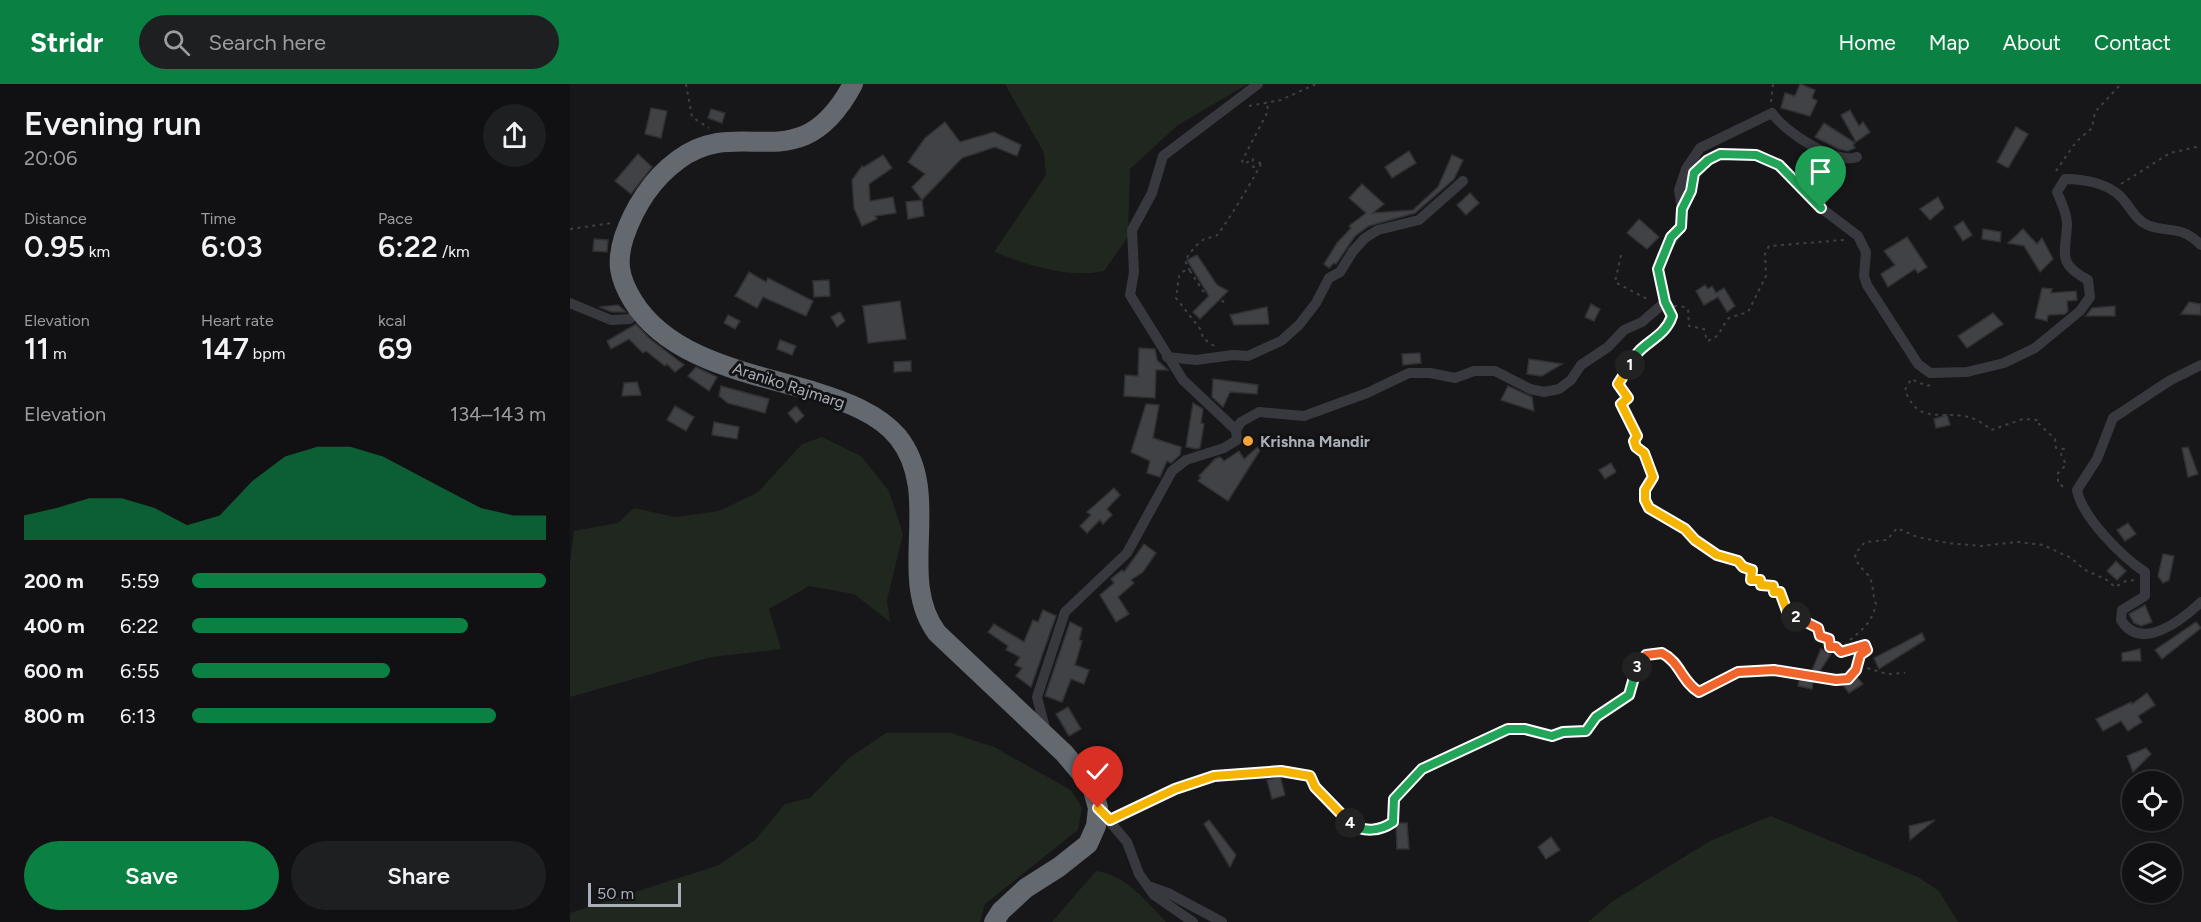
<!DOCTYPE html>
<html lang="en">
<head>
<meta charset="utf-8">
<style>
  body { margin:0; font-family:Figtree,sans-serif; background:#1e1f21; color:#f1f3f6; height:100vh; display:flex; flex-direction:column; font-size:22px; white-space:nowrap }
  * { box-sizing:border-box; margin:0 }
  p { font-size:20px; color:#9c9da0 }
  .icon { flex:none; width:33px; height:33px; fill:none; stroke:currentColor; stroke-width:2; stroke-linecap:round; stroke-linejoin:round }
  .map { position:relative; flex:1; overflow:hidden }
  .details { display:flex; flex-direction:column; background:#111113; width:570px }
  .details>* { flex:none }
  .fabs { position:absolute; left:1552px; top:687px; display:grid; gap:12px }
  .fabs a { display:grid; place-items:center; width:60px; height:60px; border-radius:50%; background:#111113; box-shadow:0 2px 4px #0004,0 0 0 2px #303133; font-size:30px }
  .scale { position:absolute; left:18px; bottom:15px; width:93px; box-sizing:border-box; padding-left:6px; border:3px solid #a9afb9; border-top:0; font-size:16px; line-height:21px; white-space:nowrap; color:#a9afb9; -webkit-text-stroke:4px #121214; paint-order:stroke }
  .pin { position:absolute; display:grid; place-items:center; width:51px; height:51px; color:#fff; margin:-62px -26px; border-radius:50% 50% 50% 0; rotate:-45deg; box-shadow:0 0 6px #0007 }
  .pin .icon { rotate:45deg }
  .km { position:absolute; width:30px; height:30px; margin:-15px; border-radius:50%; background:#222; color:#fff; font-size:16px; line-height:30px; text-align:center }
  .round { display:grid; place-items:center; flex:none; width:63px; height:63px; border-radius:32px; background:#1e1f21 }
  .summary { display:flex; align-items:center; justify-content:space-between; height:102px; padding:0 24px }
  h1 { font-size:33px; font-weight:600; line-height:45px }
  .stats { display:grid; grid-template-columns:repeat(3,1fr); gap:9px; height:102px; padding:6px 24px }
  .stats div { display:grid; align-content:center }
  .stats b { font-size:30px; font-weight:600 }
  .stats small { font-size:16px; font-weight:400 }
  .stats p { font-size:16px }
  .chart { height:168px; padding:12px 24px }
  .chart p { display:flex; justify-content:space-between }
  .chart svg { width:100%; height:108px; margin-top:6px; fill:#0b8043; opacity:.7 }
  .primary-button { display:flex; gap:12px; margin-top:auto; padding:12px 24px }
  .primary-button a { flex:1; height:69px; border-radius:36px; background:#0b8043; color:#fff; font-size:24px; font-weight:600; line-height:69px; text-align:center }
  .primary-button a+a { background:#1e1f21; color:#f1f3f6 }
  ul { padding:0 24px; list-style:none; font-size:20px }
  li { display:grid; grid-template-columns:96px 72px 1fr; align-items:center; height:45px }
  li i { height:15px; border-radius:8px; background:#0b8043 }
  header { display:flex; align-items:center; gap:36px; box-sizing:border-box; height:84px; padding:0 30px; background:#0b8043; color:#fff }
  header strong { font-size:28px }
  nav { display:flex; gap:33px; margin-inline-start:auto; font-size:21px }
  .search { width:420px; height:54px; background:#1e1f21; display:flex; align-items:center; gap:15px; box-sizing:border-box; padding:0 21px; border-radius:33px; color:#9c9da0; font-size:22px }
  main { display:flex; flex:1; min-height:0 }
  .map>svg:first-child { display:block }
</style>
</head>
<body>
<header>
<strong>Stridr</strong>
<div class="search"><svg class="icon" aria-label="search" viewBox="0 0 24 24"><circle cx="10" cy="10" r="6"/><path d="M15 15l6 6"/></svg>Search here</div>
<nav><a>Home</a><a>Map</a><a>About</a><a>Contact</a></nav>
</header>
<main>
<section class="details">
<div class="summary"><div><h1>Evening run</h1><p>20:06</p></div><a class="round"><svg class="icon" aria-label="share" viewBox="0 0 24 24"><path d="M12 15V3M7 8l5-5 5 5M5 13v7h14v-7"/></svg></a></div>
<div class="stats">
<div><p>Distance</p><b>0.95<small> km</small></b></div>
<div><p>Time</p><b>6:03</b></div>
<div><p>Pace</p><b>6:22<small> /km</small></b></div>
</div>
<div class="stats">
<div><p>Elevation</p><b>11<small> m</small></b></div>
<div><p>Heart rate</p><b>147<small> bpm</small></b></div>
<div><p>kcal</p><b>69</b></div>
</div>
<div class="chart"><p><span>Elevation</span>134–143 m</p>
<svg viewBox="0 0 160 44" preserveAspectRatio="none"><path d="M0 44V34L10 31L20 27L30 27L40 31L50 38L60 34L70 20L80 10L90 6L100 6L110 10L120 17L130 24L140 31L150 34L160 34V44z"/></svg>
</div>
<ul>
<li><b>200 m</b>5:59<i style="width:100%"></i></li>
<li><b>400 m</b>6:22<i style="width:78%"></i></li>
<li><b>600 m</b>6:55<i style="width:56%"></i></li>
<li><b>800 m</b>6:13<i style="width:86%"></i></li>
</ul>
<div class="primary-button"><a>Save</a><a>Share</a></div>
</section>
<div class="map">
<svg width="1631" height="838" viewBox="0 0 1631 838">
  <rect width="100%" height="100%" fill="#171719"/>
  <!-- green -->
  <g fill="#1f271f">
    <path d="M435,0h243l-70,41 -48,44 -2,68 -24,34c-36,8 -76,-6 -110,-19l52,-77 -2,-22z"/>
    <polygon points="252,353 291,372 319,407 333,450 317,516 320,538 284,510 239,502 199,525 211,565 141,573 0,613 0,478 4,447 48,439 64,424 105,433 149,427 188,408 232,360"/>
    <polygon points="316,649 381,649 424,663 501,706 512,724 508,746 415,820 410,838 0,838 0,829 149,781 186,755 215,720 240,714 279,674"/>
    <polygon points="1201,732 1348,793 1369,807 1388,838 1018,838 1043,817 1140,757"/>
    <path d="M526,787c30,4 50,30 70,51h-114z"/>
  </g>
  <!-- building -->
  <g fill="#414246" stroke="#313135" stroke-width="1.5">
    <polygon points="1230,0 1245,6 1242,14 1247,17 1240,32 1211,24 1215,9 1225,12"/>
    <polygon points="81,24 97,27 91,54 75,50"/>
    <polygon points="141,25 155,29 152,39 138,34"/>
    <polygon points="1280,26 1289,42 1293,38 1300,48 1286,58 1271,31"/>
    <polygon points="375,38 390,58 424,48 451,61 447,72 425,63 392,74 352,116 342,103 355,90 338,78 355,54"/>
    <polygon points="1254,39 1285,59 1283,61 1285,64 1278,67 1268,65 1245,53"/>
    <polygon points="1446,43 1458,50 1438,84 1427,78"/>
    <polygon points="839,67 846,79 822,94 815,83"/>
    <polygon points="68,70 82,83 61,110 45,97"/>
    <polygon points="313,71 322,84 299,100 300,117 323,113 326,129 305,132 307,135 292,142 284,124 282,96 292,82 294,83"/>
    <polygon points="882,71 893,76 884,95 845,129 799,142 785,152 766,180 764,179 759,184 754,180 767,159 781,144 779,142 796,129 779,114 792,100 814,120 803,129 843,126 868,103"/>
    <polygon points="900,109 909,119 896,131 887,121"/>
    <polygon points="1368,113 1374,124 1360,136 1350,125"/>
    <polygon points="352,116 354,132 338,135 336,118"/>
    <polygon points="1069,135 1089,153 1077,165 1057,149"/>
    <polygon points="1393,137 1402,151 1393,157 1384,143"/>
    <polygon points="1413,145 1431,148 1430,158 1412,155"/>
    <polygon points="1453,145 1467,160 1472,154 1483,175 1470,188 1454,162 1438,159"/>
    <polygon points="1337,153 1357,183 1348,189 1345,185 1318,203 1311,190 1325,181 1314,167"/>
    <polygon points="24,155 38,156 37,168 23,167"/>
    <polygon points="627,171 647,201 658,207 630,235 623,228 639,212 617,176"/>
    <polygon points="179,188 196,198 198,194 243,217 236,232 193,213 187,224 165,212"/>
    <polygon points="259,196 260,212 244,213 243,197"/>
    <polygon points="1135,201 1138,205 1142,202 1146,209 1154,204 1165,222 1157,228 1148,213 1134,221 1126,207"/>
    <polygon points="1472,204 1482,205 1481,209 1506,207 1507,216 1497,217 1498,227 1495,230 1478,231 1477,237 1465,234"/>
    <polygon points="330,217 336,255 298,259 293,222"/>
    <polygon points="1619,218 1631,220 1631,231 1611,230"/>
    <polygon points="1021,220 1030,225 1024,237 1015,233"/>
    <polygon points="48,221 56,228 42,228 29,223"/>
    <polygon points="1545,222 1545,232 1516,232 1522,224"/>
    <polygon points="697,223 699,240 664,241 660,231"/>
    <polygon points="270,228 275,237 267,243 261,233"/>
    <polygon points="1423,229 1433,240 1397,264 1388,252"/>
    <polygon points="158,231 170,237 165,245 154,239"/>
    <polygon points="66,240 79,254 114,281 105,288 97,280 95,282 76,267 73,269 59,255 41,265 37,257"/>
    <polygon points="210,256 226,262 222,271 207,265"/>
    <polygon points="569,264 585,265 587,276 598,286 586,286 585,314 554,312 555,291 568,292"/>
    <polygon points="850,269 851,279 833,281 832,270"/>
    <polygon points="959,275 992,280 972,292 957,290"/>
    <polygon points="341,277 341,287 324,288 324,278"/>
    <polygon points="126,283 147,293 139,307 118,292"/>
    <polygon points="643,295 688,301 687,310 660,308 653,323 642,313"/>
    <polygon points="67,298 71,311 52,312 54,299"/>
    <polygon points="151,302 199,315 195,329 158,319 149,312"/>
    <polygon points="938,302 962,313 964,327 931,316"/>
    <polygon points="623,319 633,325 631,339 634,340 630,364 627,365 616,363"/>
    <polygon points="576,320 589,321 583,354 611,363 610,371 601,379 597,377 590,393 577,389 580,377 561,368"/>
    <polygon points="105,322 124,333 116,347 97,336"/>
    <polygon points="226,322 234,332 226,339 218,329"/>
    <polygon points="1377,331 1380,341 1366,344 1364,335"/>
    <polygon points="144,338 169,343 167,355 142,351"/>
    <polygon points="690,361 692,363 658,417 628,397 631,394 629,392 645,375 650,373 654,377 669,367 674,375"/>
    <polygon points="1618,363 1628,390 1618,393 1612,364"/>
    <polygon points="1041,379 1046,388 1035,395 1029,386"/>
    <polygon points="544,404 550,411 537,425 542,431 533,440 530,436 517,449 510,442 521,431 517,428"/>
    <polygon points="1558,439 1566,450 1555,457 1547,446"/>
    <polygon points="574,460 586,469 573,488 561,496 564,499 548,513 559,530 546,538 530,511 544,499 541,495 552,486 554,488"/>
    <polygon points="1593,470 1604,472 1599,496 1593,499 1588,492"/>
    <polygon points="1546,477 1556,487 1547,496 1537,487"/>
    <polygon points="1575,521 1582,538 1571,542 1564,539 1559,530"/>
    <polygon points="473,526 486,532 461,603 446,592 452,584 445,581 450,573 436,566 438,562 418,548 424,540 454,558 463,536 468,538"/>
    <polygon points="500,538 512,544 509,556 512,557 505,581 519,586 514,600 501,595 492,618 475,612"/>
    <polygon points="1626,538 1631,544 1592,575 1585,566"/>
    <polygon points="1352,549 1355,556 1309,585 1304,574"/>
    <polygon points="1251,565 1261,570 1243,597 1242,605 1228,602 1230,592 1239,593"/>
    <polygon points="1570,565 1571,577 1552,577 1552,569"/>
    <polygon points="1286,592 1293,600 1279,609 1273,601"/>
    <polygon points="1577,609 1585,621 1568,632 1572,638 1558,647 1551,637 1533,647 1526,635 1561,618 1562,620"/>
    <polygon points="498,623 511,645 499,652 486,630"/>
    <polygon points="524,664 529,675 520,679 516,669"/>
    <polygon points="1576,664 1581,670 1563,688 1557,672"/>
    <polygon points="710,692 715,711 702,715 697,696"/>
    <polygon points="639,736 666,771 660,783 634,740"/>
    <polygon points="1365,736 1340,756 1339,742"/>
    <polygon points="826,739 837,739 839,765 827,765"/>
    <polygon points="981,753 990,766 976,775 968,763"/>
  </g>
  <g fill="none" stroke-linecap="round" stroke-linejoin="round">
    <!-- path -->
    <g stroke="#3e4045" stroke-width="2" stroke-dasharray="3 4.5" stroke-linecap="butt">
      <polyline points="116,0 122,33 139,44"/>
      <polyline points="1201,18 1203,0"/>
      <polyline points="679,22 711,16 746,0"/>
      <polyline points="1486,87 1506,58 1522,44 1525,28 1551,0"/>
      <polyline points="1551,100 1600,69 1631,62"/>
      <polyline points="0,145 42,139"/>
      <polyline points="1051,171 1045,198 1079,216"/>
      <path d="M620,187l-5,-10c4,-7 11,-17 18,-21 4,-3 9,-2 13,-4 5,-3 44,-67 46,-75l-8,6 -2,-1 1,-7 -9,5 -2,-3 25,-48 1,-11"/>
      <path d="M1104,222l11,1 3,3 1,16 15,3 3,12c15,-4 13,-14 22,-23l19,-6 18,-36 -1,-22 4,-8 75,-6"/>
      <path d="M1101,229c2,20 -24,29 -36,42 -7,8 -9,20 -17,29l10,14 -7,6 16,32 -3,5 2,6 8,6 9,24 -8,14v9l4,8 36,21 10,11 22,15 21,6 5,6 9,3 -1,10h9l1,6h12l1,6h6l8,22 30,14 2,8 9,3 1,8h6l5,5 24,-7 2,5 -7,5 -3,10 30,9 18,-1"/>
      <polyline points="644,262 633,254 631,246 606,214 609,192 614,187 620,187 633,207 656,219"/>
      <path d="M1360,301l-3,1 -16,-7 -6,11c17,46 51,7 86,40l32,-11 16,1v4l16,15 1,9 8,1 -3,5 5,11 -8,8v10l7,5"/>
      <path d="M1271,568c10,-19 29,-20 35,-48 -4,-9 -2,-22 -8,-29 -6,-7 -12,-11 -13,-21l10,-12 22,-2 10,-12 20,9 31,6 32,3 38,-4 25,3 28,13 14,12 22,10 8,7 11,-6 9,-1"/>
      <path d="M550,731l55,-26 38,-13 68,-5 29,5c4,10 10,15 17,22 19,22 36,44 66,24l1,-23 4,-6 24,-24 39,-19 15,-4 32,-17h17l27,7 34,-5 10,-14 33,-22 8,-30 8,-10c36,-9 31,24 54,37l39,-20 36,-2 62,10 12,-1 9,-14"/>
    </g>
    <!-- street -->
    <g stroke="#38393e" stroke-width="10">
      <path d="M1112,125l-3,-19 7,-21 14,-21 72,-35c13,19 63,52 85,44"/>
      <polyline points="0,219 41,236 60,235 68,225"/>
      <polyline points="597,273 626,276 663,271 678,272 711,257 729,241 746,219 759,194 770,188 783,167 795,154 808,146 849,136 893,97"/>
      <path d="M1631,281l-32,16 -56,37 -16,41 -20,31c5,27 45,67 68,82v24l-23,14 -1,10c20,32 60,1 80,-18"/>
      <path d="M666,346l5,-8 18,-10 45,4 63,-23 42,-20h21l25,5 19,-7h21l35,18 14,3 15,-3 12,-9 10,-15 27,-18 16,-17 18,-8 23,-20 -7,-33 4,-14 19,-28 1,-18 9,-18 3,-18 14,-13 13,-6 35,1 23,10 42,43 37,28 8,16 -2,24 3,9 51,79 12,9 37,-1 37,-9 31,-15 45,-37 10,-14 -2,-17c-32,-17 -22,-26 -21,-56 0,-11 -6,-22 -10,-32l8,-13c18,0 43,4 56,18 9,9 15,25 29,29 21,7 31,-1 51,19"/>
      <polyline points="476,648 467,613 495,528 557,469 602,387 616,376 654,364 667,356 666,346 613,296 560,211 564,188 562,146 582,109 593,72 688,0"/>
      <polyline points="528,724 557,758 569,790 584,811 623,838"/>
      <polyline points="578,802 598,809 652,838"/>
    </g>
    <!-- highway -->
    <path stroke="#64686f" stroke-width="20" d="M283,0c-54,101 -111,28 -175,76 -26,19 -44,48 -54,77 -8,25 -5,41 9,64 37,60 120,72 182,91 29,9 63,21 83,45 46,58 -3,140 39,196l127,120 28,33 6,22 -2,18 -8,18 -29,23 -33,21 -25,23 -7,11"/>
  </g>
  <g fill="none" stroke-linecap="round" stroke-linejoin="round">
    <defs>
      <path id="split-1" d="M1060,281c9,-23 34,-25 42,-49l-7,-14 -7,-33 13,-32 10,-10 1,-18 9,-18 3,-18 14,-13 12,-6 36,1 23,10 42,43"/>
      <polyline id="split-2" points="1060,281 1048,300 1058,314 1051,320 1067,352 1064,357 1066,363 1074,369 1083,393 1075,406 1075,416 1079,424 1115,445 1125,456 1147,471 1168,477 1173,483 1182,486 1181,496 1190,496 1191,501 1203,502 1204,508 1210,508 1218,530 1226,533"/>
      <path id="split-3" d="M1067,583l9,-12 16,-2c18,9 20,29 37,39l39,-20 36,-2 62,10 12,-1 8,-9 4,-15 7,-5 -2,-5 -24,7 -5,-5h-6l-1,-8 -9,-3 -2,-8 -22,-11"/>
      <path id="split-4" d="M780,739c14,10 30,8 43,-1l1,-23 28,-30 86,-40h17l27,7 11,-4 23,-1 10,-14 33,-22 8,-28"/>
      <polyline id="split-5" points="528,724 540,736 605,705 644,692 711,687 740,692 745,703 780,739"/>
    </defs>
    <!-- split-1 casing -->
    <use href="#split-1" stroke="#fff" stroke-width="12"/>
    <!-- split-2 casing -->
    <use href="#split-2" stroke="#fff" stroke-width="12"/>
    <!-- split-3 casing -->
    <use href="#split-3" stroke="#fff" stroke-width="12"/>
    <!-- split-4 casing -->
    <use href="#split-4" stroke="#fff" stroke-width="12"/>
    <!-- split-5 casing -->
    <use href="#split-5" stroke="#fff" stroke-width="12"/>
    <!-- split-1 -->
    <use href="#split-1" stroke="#22a559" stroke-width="8"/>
    <!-- split-2 -->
    <use href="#split-2" stroke="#f5b400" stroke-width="8"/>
    <!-- split-3 -->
    <use href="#split-3" stroke="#f0652b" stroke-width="8"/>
    <!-- split-4 -->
    <use href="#split-4" stroke="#22a559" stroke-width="8"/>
    <!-- split-5 -->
    <use href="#split-5" stroke="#f5b400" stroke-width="8"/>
  </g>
  <!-- markers -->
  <circle fill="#f5a333" stroke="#121214" stroke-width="2" cx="678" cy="357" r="6"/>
  <g text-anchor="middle" stroke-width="6" stroke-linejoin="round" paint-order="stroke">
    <!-- street labels -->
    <g font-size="16" fill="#a9afb9" stroke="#121214">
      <text transform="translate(219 301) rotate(18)" y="6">Araniko Rajmarg</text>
    </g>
    <!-- poi labels -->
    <g font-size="16" font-weight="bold" fill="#a9afb9" stroke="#121214" text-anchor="start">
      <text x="690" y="363">Krishna Mandir</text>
    </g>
  </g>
</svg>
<div class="fabs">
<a><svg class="icon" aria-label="locate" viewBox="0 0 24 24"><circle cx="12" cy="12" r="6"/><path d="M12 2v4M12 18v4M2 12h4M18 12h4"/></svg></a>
<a><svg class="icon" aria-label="layers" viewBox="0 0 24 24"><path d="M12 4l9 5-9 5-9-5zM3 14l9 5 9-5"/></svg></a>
</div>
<div class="scale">50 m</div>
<div class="pin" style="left:1251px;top:124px;background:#1e9e55"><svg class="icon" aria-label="arrive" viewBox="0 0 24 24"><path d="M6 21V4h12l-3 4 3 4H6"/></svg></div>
<div class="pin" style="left:528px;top:724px;background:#d93025"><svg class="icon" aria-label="check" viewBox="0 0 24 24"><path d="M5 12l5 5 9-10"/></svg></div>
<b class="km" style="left:1060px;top:281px">1</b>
<b class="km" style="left:1226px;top:533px">2</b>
<b class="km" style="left:1067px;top:583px">3</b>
<b class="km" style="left:780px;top:739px">4</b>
</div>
</main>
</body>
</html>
